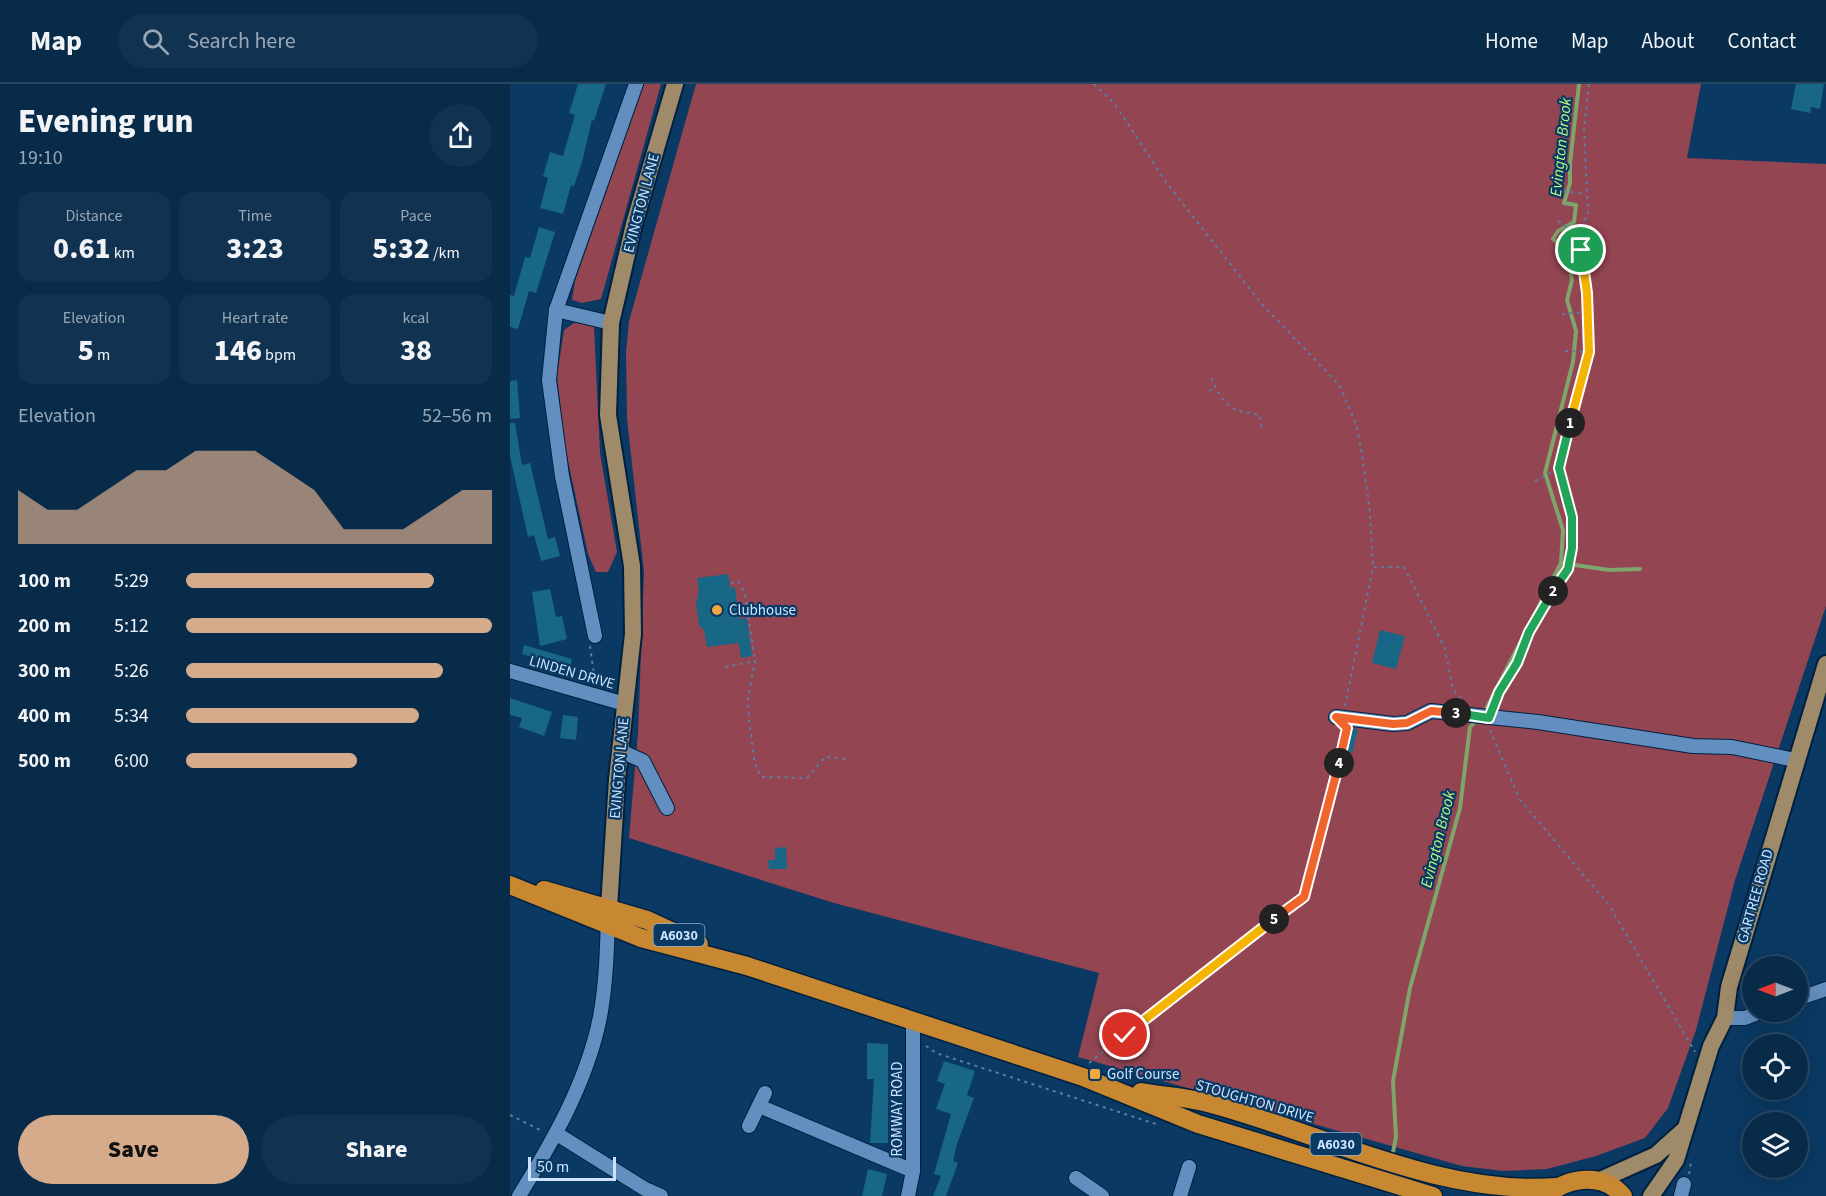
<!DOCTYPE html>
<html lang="en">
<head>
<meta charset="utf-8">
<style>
  body { margin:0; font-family:"Source Sans 3",sans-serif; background:#113351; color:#f1f3f6; height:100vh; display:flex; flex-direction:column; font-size:22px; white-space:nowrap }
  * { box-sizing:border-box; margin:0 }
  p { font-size:20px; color:#98a7b5 }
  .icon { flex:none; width:33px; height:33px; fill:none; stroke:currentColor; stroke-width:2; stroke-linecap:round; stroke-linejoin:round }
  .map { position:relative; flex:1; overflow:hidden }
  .side { display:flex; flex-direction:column; background:#082b4a; width:510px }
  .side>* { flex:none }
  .needle { width:39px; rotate:270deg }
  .fabs { position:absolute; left:1232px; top:872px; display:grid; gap:12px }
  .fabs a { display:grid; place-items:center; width:66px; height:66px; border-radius:50%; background:#082b4a; box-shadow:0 6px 24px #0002,0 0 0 2px #294762; font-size:30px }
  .scale { position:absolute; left:18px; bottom:15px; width:88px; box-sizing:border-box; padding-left:6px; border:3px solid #cbe3fe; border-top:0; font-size:16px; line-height:21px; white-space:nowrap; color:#cbe3fe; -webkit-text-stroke:4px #0a3963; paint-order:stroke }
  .pin { position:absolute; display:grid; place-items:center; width:51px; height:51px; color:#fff; margin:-26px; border:3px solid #fff; border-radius:50%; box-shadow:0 2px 6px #0007 }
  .km { position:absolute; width:30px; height:30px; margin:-15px; border-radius:50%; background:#222; color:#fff; font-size:16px; line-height:30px; text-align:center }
  .round { display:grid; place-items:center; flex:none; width:63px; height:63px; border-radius:32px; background:#113351 }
  .overview { display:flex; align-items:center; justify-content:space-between; height:102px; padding:0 18px }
  h1 { font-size:33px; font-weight:800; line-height:45px }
  .metrics { display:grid; grid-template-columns:repeat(3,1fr); gap:9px; height:102px; padding:6px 18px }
  .metrics div { display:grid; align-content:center; border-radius:15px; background:#113351; text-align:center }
  .metrics b { font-size:30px; font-weight:800 }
  .metrics small { font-size:16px; font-weight:400 }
  .metrics p { font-size:16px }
  .chart { height:168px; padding:12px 18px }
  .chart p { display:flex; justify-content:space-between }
  .chart svg { width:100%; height:108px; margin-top:6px; fill:#d6ab8b; opacity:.7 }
  .button { display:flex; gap:12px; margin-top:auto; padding:12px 18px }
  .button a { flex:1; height:69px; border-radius:36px; background:#d6ab8b; color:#111; font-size:24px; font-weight:800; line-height:69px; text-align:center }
  .button a+a { background:#113351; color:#f1f3f6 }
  ul { padding:0 18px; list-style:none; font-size:20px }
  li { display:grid; grid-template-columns:96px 72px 1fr; align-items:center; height:45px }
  li i { height:15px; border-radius:8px; background:#d6ab8b }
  header { display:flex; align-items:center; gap:36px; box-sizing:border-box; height:84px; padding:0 30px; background:#082b4a; border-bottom:2px solid #294762 }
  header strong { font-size:28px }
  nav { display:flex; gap:33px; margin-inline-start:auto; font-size:21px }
  .search { width:420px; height:54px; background:#113351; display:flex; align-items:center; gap:15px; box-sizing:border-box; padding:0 21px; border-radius:33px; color:#98a7b5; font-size:22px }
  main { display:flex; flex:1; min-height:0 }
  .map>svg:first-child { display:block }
</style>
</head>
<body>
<header>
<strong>Map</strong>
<div class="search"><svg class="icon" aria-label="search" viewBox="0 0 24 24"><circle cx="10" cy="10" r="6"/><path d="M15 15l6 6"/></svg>Search here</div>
<nav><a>Home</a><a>Map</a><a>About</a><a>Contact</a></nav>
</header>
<main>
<section class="side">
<div class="overview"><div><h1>Evening run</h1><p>19:10</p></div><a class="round"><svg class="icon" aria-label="share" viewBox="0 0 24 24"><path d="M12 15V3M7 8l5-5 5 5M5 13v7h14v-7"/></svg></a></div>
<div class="metrics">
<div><p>Distance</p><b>0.61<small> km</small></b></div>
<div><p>Time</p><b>3:23</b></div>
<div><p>Pace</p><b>5:32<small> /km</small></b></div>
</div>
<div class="metrics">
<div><p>Elevation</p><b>5<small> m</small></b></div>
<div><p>Heart rate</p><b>146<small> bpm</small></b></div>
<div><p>kcal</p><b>38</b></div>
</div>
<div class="chart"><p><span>Elevation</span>52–56 m</p>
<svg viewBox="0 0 160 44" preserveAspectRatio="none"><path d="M0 44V22L10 30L20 30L30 22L40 14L50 14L60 6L70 6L80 6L90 14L100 22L110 38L120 38L130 38L140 30L150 22L160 22V44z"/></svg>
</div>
<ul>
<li><b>100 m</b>5:29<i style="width:81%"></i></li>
<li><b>200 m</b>5:12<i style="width:100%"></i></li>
<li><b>300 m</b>5:26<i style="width:84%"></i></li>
<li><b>400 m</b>5:34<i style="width:76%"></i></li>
<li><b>500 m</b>6:00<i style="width:56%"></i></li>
</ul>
<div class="button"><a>Save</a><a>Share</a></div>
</section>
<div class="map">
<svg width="1316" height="1112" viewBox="0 0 1316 1112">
  <rect width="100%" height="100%" fill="#0a3963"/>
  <!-- green -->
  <g fill="#934552">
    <polygon points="134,0 151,0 91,215 72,219 62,216 65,197"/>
    <polygon points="186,0 1191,0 1177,74 1316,80 1316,522 1225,796 1186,946 1158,1024 1135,1054 1086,1072 1037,1085 993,1087 952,1082 568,973 589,889 324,819 119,754 128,649 134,488 117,335 116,268 119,237"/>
    <polygon points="67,237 84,243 90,369 107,468 98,488 86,488 78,470 55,363 47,292 54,246"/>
  </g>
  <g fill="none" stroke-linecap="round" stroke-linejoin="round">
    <!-- stream -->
    <g stroke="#7fa46c" stroke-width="4">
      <polyline points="1051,479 1099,486 1130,485"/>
      <polyline points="974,629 1051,479 1053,446 1035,389 1063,278 1066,247 1057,216 1062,196 1057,166 1043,155 1048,147 1064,138 1066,121 1054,119 1060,99 1060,79 1069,0"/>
      <polyline points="883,1068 886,1053 883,997 900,904 950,724 960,643 967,636"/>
    </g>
  </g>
  <!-- building -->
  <g fill="#186787">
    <polygon points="68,0 96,0 84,37 82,36 72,78 64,102 61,101 53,130 30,124 38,94 33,92 40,68 53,72 65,31 59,29"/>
    <polygon points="1286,0 1314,0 1310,25 1301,23 1300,29 1281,25"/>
    <polygon points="29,143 45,148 26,209 19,207 8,245 0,243 0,211 4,212 15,173 20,174"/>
    <polygon points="7,296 10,334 0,335 0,297"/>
    <polygon points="0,339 5,339 12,381 20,379 38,455 45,453 50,472 31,477 24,451 18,453 0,372"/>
    <polygon points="218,490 220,504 225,503 229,535 237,534 242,572 231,574 229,559 197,563 194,547 189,541 186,519 189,507 187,494"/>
    <polygon points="40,505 46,533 52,532 57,555 30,562 22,508"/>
    <polygon points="870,546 895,552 886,585 862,579"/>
    <polygon points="14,561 62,575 60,584 12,570"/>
    <polygon points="0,614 42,628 34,652 9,643 12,634 0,631"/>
    <polygon points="53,631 68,633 66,656 50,654"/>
    <polygon points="839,644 848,645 842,669 833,667"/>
    <polygon points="276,763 277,785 259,785 258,776 265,776 265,764"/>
    <polygon points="357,959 378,960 378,1059 360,1059 364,995 357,995"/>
    <polygon points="434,977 465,987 457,1011 464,1014 447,1060 443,1077 448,1079 436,1112 423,1112 431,1092 424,1090 441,1030 426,1025 435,1000 427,997"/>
    <polygon points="358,1085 377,1090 372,1112 352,1112"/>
  </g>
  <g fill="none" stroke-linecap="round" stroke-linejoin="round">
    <defs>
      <g id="minor">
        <polyline points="46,226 39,296 52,392 85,552"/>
        <polyline points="101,239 46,226 126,0"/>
        <polyline points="0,587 115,620"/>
        <polyline points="826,633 883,640 897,639 921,627 1028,638 1183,662 1222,663 1285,676"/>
        <polyline points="111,667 133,677 157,724"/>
        <polyline points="1287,915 1316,905"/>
        <polyline points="1215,934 1235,934 1253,927"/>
        <polyline points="249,1022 403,1087"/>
        <polyline points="239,1042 255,1009"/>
        <polyline points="47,1050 135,1105 151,1112"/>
        <polyline points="566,1094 592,1112"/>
        <path d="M9,1112c34,-55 68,-114 81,-179 6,-33 7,-66 8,-100"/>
        <polyline points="398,1112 403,1087 403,938"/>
        <polyline points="670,1112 679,1083"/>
        <polyline points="1171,1112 1174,1100"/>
      </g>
      <g id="major">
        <polyline points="99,824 107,695 123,550 122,482 98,331 101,239 124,140 165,0"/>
        <polyline points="1088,1097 1146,1071 1175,1045"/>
        <polyline points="1141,1112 1166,1076 1201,962 1215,934 1219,903 1316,580"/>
      </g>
      <g id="highway">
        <polyline points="0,801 131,854 237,882 573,993 688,1040 923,1112"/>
        <polyline points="34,806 137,836 189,860"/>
        <path d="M631,1008c21,4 43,5 63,10 114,29 233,94 353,85"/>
        <path d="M1037,1111c22,-18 56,-23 76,1"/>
      </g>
    </defs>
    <!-- minor casing -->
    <use href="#minor" stroke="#00203f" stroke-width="16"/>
    <!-- major casing -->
    <use href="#major" stroke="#00203f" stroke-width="20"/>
    <!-- highway casing -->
    <use href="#highway" stroke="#00203f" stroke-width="21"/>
    <!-- path -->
    <g stroke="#5a7fa3" stroke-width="2" stroke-dasharray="3 4.5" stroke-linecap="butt">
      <polyline points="584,0 604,19 656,98 750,218 830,302 846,340 851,364 860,428 863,483"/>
      <polyline points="1046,106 1076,110"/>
      <polyline points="1048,137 1066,149"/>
      <polyline points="1052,230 1078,228"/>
      <polyline points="1055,267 1079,268"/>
      <path d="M701,294c14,29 18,32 49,37l2,16"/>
      <polyline points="699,307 706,303"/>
      <polyline points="1025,397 1049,384"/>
      <polyline points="221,499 228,497 235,510 245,577"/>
      <polyline points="80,562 85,598"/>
      <polyline points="215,583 245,577 238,614 239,637 245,680 251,693 297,694 315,673 335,675"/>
      <polyline points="985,620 1007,579 1019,548 1058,485 1062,464 1062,433 1049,384 1079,268 1076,209 1071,166 1061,159 1078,130 1074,45 1079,0"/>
      <polyline points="835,622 863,483 894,483 935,565 943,605 953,617"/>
      <polyline points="980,646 1010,716 1099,821 1185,968"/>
      <polyline points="416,962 426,969 649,1041"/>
      <polyline points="579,979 794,813 837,646"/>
      <polyline points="0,1031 32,1047"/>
      <polyline points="1179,1090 1181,1078"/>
    </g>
    <!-- minor -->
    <use href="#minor" stroke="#628fbf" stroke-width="14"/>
    <!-- major -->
    <use href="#major" stroke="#9f8b6a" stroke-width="16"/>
    <!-- highway -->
    <use href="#highway" stroke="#c88831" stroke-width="18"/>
  </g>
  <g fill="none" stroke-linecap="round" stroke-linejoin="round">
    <defs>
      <polyline id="split-1" points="1060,339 1079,268 1077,209 1071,166"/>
      <polyline id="split-2" points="1043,507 1058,485 1062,464 1062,433 1049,384 1060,339"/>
      <polyline id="split-3" points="946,629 979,634 989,608 1007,579 1019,548 1043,507"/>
      <polyline id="split-4" points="829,679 837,644 826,633 883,640 897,639 921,627 946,629"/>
      <polyline id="split-5" points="764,835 794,813 829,679"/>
      <polyline id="split-6" points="615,951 764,835"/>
    </defs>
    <!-- split-1 casing -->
    <use href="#split-1" stroke="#fff" stroke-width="12"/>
    <!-- split-2 casing -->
    <use href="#split-2" stroke="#fff" stroke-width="12"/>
    <!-- split-3 casing -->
    <use href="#split-3" stroke="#fff" stroke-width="12"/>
    <!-- split-4 casing -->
    <use href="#split-4" stroke="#fff" stroke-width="12"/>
    <!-- split-5 casing -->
    <use href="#split-5" stroke="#fff" stroke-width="12"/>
    <!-- split-6 casing -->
    <use href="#split-6" stroke="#fff" stroke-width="12"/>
    <!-- split-1 -->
    <use href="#split-1" stroke="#f5b400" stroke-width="8"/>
    <!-- split-2 -->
    <use href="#split-2" stroke="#22a559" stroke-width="8"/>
    <!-- split-3 -->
    <use href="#split-3" stroke="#22a559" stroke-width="8"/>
    <!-- split-4 -->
    <use href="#split-4" stroke="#f0652b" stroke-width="8"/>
    <!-- split-5 -->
    <use href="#split-5" stroke="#f0652b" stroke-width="8"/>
    <!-- split-6 -->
    <use href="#split-6" stroke="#f5b400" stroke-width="8"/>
  </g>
  <!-- markers -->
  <g fill="#f1a63f" stroke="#0a3963" stroke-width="2">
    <circle cx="207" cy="526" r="6"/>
    <rect x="579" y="984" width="12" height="12" rx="3"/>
  </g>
  <g text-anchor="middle" stroke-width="4.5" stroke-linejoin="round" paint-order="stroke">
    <!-- shield labels -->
    <g fill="#0a3963" stroke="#91b0d0" stroke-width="1.5">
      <rect x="143.5" y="840" width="51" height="22" rx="4.5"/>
      <rect x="800.5" y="1049" width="51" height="22" rx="4.5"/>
    </g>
    <g font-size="14" font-weight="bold" fill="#cbe3fe">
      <text x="169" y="856">A6030</text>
      <text x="826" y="1065">A6030</text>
    </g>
    <!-- street labels -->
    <g font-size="15" fill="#cbe3fe" stroke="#0a3963">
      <text transform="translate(131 119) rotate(-75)" y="5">EVINGTON LANE</text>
      <text transform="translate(62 588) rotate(16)" y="5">LINDEN DRIVE</text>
      <text transform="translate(109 684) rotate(-85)" y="5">EVINGTON LANE</text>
      <text transform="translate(1245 812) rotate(-74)" y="5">GARTREE ROAD</text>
      <text transform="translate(745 1017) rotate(16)" y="5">STOUGHTON DRIVE</text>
      <text transform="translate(387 1025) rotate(-90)" y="5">ROMWAY ROAD</text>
    </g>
    <!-- poi labels -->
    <g font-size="15" fill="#cbe3fe" stroke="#0a3963" text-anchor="start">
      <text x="219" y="531">Clubhouse</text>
      <text x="597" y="995">Golf Course</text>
    </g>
    <!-- water labels -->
    <g font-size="16" font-style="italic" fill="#bdf781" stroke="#0a3963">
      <text transform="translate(1050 63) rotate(-84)" y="6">Evington Brook</text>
      <text transform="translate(927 755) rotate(-76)" y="6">Evington Brook</text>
    </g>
  </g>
</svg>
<div class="fabs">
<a><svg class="needle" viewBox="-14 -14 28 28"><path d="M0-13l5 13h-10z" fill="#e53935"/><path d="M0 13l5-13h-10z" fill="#98a7b5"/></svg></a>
<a><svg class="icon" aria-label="locate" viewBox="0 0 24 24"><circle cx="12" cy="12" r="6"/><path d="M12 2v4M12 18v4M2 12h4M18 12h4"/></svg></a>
<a><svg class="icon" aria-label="layers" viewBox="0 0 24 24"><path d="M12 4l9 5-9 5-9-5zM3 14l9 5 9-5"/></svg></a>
</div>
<div class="scale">50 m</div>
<div class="pin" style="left:1071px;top:166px;background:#1e9e55"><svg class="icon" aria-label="arrive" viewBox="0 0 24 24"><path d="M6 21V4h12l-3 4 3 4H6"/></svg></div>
<div class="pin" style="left:615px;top:951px;background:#d93025"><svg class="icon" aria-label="check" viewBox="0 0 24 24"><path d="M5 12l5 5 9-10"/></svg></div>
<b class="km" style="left:1060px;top:339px">1</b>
<b class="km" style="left:1043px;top:507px">2</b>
<b class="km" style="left:946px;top:629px">3</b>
<b class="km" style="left:829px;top:679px">4</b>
<b class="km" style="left:764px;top:835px">5</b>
</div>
</main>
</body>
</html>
